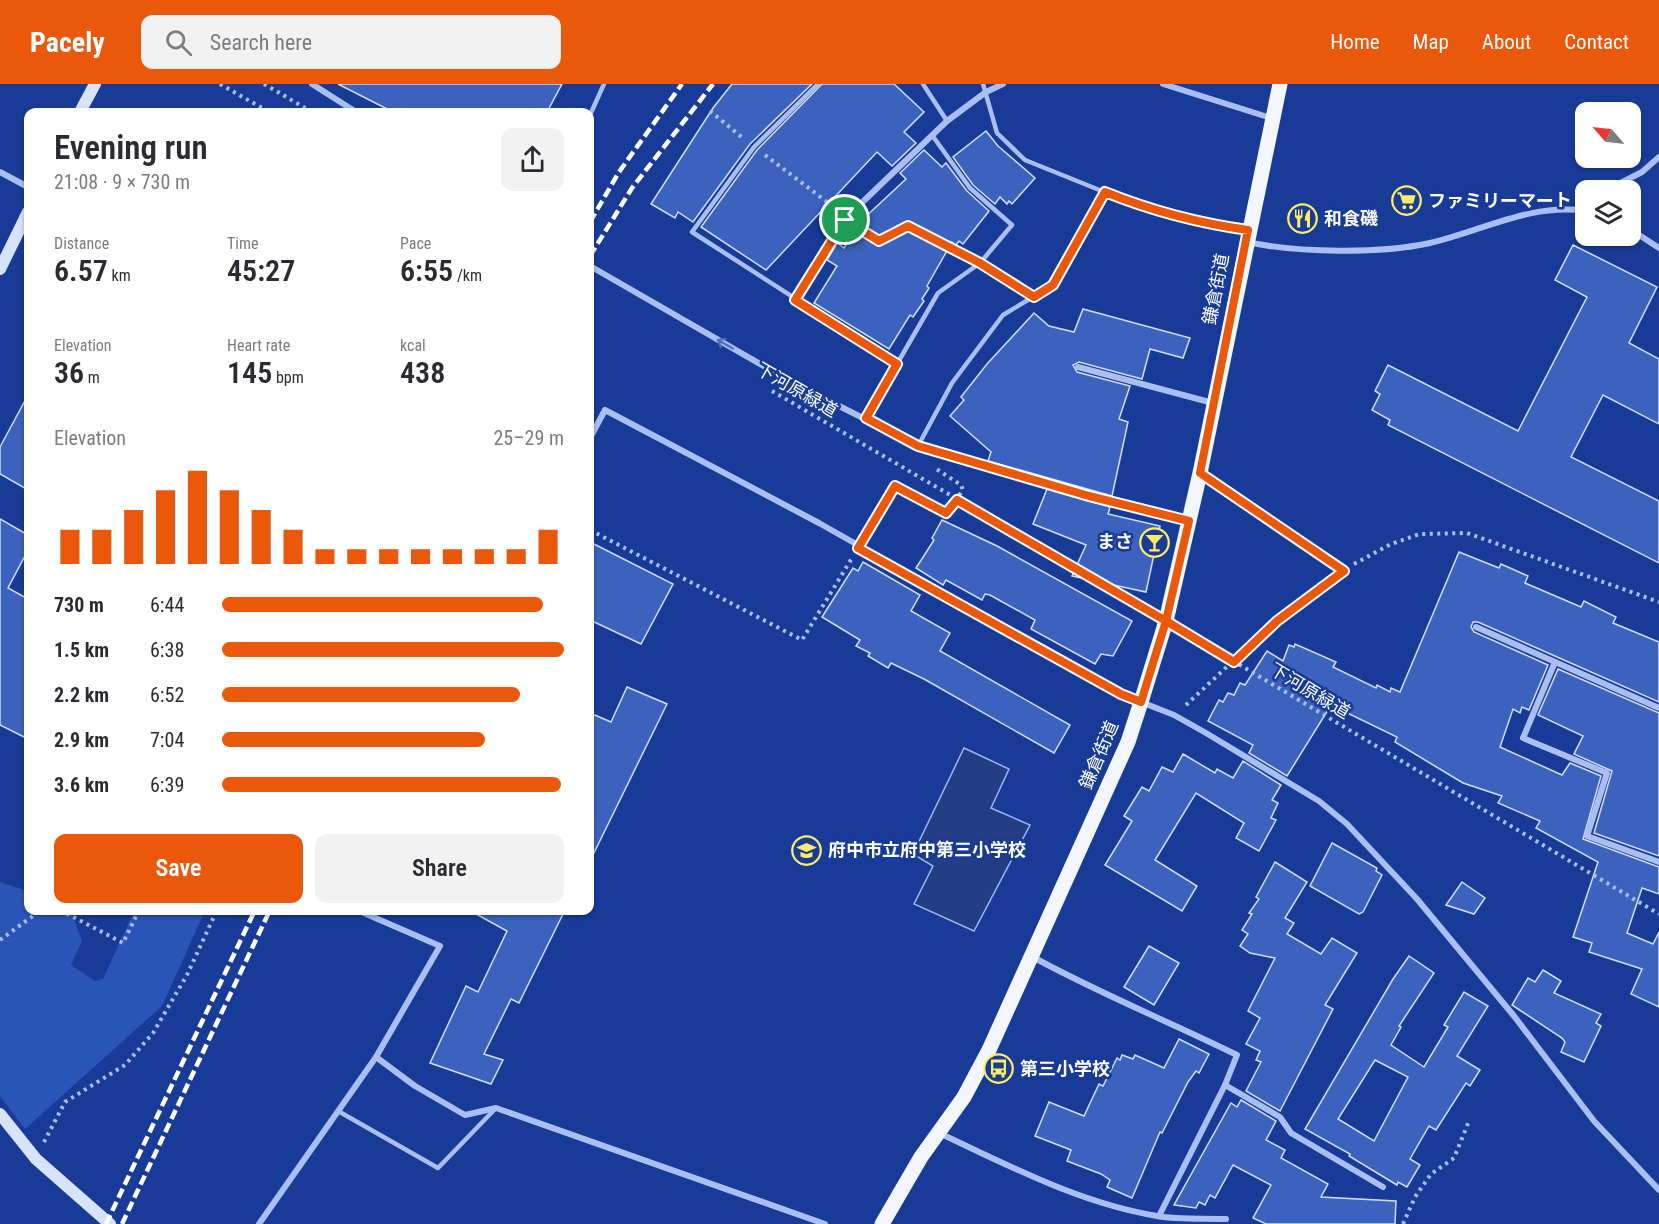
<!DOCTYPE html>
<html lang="en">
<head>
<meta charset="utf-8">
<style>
  body { margin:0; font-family:"Roboto Condensed","Noto Sans JP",sans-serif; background:#f2f2f3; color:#2b2b33; height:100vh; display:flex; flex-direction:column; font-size:22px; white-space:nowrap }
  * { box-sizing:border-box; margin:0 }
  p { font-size:20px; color:#7c7c81 }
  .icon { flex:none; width:33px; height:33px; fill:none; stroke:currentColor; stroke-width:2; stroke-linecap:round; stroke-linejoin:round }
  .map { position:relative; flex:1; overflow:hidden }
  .drawer { position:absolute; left:24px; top:24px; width:570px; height:807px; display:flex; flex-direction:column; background:#fff; border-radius:12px; box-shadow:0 2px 4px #0004 }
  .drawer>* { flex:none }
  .needle { width:39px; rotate:298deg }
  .fabs { position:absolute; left:1575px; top:18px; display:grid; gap:12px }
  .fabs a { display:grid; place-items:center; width:66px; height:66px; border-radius:12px; background:#fff; box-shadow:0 2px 4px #0004; font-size:30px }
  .pin { position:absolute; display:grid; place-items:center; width:51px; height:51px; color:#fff; margin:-26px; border:3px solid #fff; border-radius:50%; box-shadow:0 2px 6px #0007 }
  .round { display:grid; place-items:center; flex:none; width:63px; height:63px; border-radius:12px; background:#f2f2f3 }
  .summary { display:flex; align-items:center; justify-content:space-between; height:102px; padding:0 30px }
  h1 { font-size:33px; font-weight:600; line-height:45px }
  .figures { display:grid; grid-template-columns:repeat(3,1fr); gap:9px; height:102px; padding:6px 30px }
  .figures div { display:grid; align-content:center }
  .figures b { font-size:30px; font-weight:600 }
  .figures small { font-size:16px; font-weight:400 }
  .figures p { font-size:16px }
  .chart { height:168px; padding:12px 30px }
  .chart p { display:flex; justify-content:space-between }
  .chart svg { width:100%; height:108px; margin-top:6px; stroke:#ea580c; stroke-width:6 }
  .action { display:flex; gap:12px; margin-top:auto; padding:12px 30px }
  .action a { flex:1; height:69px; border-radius:12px; background:#ea580c; color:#fff; font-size:24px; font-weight:600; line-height:69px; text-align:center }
  .action a+a { background:#f2f2f3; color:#2b2b33 }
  ul { padding:0 30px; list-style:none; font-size:20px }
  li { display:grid; grid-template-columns:96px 72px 1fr; align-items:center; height:45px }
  li i { height:15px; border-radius:8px; background:#ea580c }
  header { display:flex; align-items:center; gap:36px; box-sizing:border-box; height:84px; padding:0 30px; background:#ea580c; color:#fff }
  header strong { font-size:28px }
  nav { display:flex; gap:33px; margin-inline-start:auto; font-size:21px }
  .search { width:420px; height:54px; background:#f2f2f3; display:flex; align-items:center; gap:15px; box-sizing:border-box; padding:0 21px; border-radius:12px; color:#7c7c81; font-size:22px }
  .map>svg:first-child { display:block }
</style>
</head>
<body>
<header>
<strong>Pacely</strong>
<div class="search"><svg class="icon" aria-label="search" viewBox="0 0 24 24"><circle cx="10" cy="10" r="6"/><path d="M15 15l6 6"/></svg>Search here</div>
<nav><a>Home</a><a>Map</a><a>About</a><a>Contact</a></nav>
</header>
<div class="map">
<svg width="1659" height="1140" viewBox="0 0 1659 1140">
  <rect width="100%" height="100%" fill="#173b97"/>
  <!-- green -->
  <polygon fill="#2a54b5" points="0,798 28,807 28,826 71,827 82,857 71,881 95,897 103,895 134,827 205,827 162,922 25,1045 0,1012"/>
  <!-- water -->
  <polygon fill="#233e84" stroke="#9bb7f4" stroke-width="1.5" points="964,664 1009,685 991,724 1030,741 974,847 914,820 933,782 913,770"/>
  <!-- building -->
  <g fill="#3b62bc" stroke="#d0ddfc" stroke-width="1.5" fill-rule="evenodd">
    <polygon points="338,0 562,0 547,28 393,28"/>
    <polygon points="732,0 812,0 750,60 693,138 678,128 675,134 651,120 713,24"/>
    <polygon points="822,0 894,0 924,28 904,48 916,59 892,82 877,68 766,186 701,143 757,66"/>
    <polygon points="986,47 998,62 1035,94 1012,120 1009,117 1007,120 1000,113 995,120 973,101 953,73"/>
    <polygon points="924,66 942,83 946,79 967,107 989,127 963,160 959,157 956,161 952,158 927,202 929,204 922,215 924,217 913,233 910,231 889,265 814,219 837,182 827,176 837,159 844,164 861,137 906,95 900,89"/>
    <polygon points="1573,161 1657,203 1629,259 1659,275 1659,340 1603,311 1571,373 1659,417 1659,479 1388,341 1390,336 1372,326 1380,310 1375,307 1388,281 1518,347 1587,213 1555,196"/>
    <polygon points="1083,225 1190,254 1183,274 1150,265 1142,295 1079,278 1073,281 1077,288 1130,302 1119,335 1128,338 1112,412 988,377 991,368 950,332 964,316 961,313 987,280 1034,229 1049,242 1074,248"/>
    <polygon points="28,311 28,406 0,390 0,363"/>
    <polygon points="1047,405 1110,423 1108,430 1160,442 1146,508 1072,492 1086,461 1033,440"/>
    <polygon points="0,435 28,451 28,466 8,504 28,515 28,655 0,641"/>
    <polygon points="942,436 997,462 1132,537 1113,572 1101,570 1095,580 1031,545 1035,536 990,511 985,510 982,516 946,496 943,501 916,484 934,456 932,454"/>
    <polygon points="590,458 673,500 641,560 590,536"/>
    <polygon points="1459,468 1499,484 1501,480 1528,492 1525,499 1581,523 1584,517 1616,533 1613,539 1659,558 1659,618 1478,538 1473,538 1471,543 1474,548 1548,581 1529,626 1522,623 1520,629 1513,625 1500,663 1562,691 1570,679 1601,692 1583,755 1659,783 1659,810 1642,804 1627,849 1653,860 1659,848 1659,923 1631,910 1642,885 1589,868 1592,859 1573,853 1598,778 1536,744 1540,737 1498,719 1502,712 1463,699 1395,658 1397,653 1331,621 1287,692 1249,669 1253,661 1208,637 1219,616 1223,618 1228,609 1234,611 1240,599 1245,601 1267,567 1283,577 1289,561 1294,563 1295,560 1336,578 1333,583 1376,604 1377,601 1390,608 1391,604 1400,608"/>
    <polygon points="863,478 920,511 911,527 950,549 940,567 1070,641 1054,669 924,595 891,579 888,584 868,572 870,569 856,562 860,556 822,533 853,484 858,487"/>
    <polygon points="1558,585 1659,629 1659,772 1594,749 1612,687 1574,670 1583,652 1538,631"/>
    <polygon points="627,603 667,620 590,777 590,629 611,638"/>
    <polygon points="1183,670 1215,689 1217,685 1233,694 1243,677 1281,701 1272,716 1278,719 1271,734 1276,736 1259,767 1236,754 1244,739 1196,709 1155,776 1197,802 1182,827 1105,781 1132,737 1124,732 1142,703 1149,707 1162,683 1173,688"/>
    <polygon points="1332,759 1377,784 1376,787 1382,791 1363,828 1359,830 1310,802"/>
    <polygon points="1275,778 1307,798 1285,834 1294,839 1287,850 1321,870 1332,854 1357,869 1325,921 1333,925 1280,1027 1246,1007 1261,978 1256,976 1260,967 1246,960 1260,934 1248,927 1275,874 1250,869 1240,862 1248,850 1242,846 1252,830 1249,829 1259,815 1256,813"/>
    <polygon points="1462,798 1485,814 1474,830 1446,821"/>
    <polygon points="469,826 565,826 519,919 511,915 484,970 503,976 491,1000 430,979 466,902 478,908 507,847"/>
    <polygon points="1149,862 1179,879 1154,921 1124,903"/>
    <path d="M1409,872l25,17 -35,53 2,1 -10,18 33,22 24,-40 -4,-2 20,-33 24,14 -31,50 23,14 -10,16 -4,-3 -30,47 -7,-4 -19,33 10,6 -13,22 -9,-5 -1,3 -48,-29 1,-2 -45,-25 88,-150zM1375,976l33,17 -34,64 -36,-22z"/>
    <polygon points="1543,886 1561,897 1554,909 1601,930 1596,939 1601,942 1584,978 1561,968 1565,958 1562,954 1512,921 1528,894 1535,898"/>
    <polygon points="1179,955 1209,970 1199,989 1196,987 1188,998 1162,1049 1160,1048 1132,1114 1107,1103 1110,1096 1101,1090 1067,1077 1071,1066 1035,1052 1049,1018 1084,1032 1099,1000 1103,1002 1117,974 1120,976 1122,971 1133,975 1135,971 1164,984"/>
    <polygon points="1241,1016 1276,1037 1266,1056 1285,1066 1281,1074 1328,1100 1321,1113 1396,1117 1395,1140 1266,1140 1253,1134 1271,1101 1233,1081 1215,1114 1210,1111 1205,1121 1199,1118 1196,1124 1174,1121 1231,1019 1237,1023"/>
  </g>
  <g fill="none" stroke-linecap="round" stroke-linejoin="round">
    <!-- path -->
    <g stroke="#a9bff1" stroke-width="4" stroke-dasharray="3 4.5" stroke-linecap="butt">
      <polyline points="220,0 269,28"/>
      <polyline points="264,0 312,28"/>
      <polyline points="710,27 744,55"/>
      <polyline points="765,71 835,124"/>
      <polyline points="857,144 879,157 908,142 967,173"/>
      <polyline points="991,187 1021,205"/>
      <polyline points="772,307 1149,527"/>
      <polyline points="590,446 802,556 852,474"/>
      <polyline points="866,449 895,402 946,429 963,406 961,401 935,384"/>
      <polyline points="1354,480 1391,460 1420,450 1467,449 1659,518"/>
      <polyline points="1181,546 1659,830"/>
      <polyline points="1186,621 1277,536 1331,496"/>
      <polyline points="60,826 123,859 139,826"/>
      <polyline points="0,856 41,826"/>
      <polyline points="44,1058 65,1018 125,981 153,949 187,891 217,826"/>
      <polyline points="1403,1140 1415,1113 1431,1090 1454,1074 1469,1037"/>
    </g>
    <!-- lane -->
    <g stroke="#a9bff1" stroke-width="4.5">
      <polyline points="818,0 754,63 692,148 897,280 866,334"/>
      <polyline points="923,0 947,37"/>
      <polyline points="983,0 997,49 1025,76 1149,126 1195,138 1248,146"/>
      <polyline points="590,31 604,0"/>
      <polyline points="897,280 938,209 980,179 1012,141 970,104 932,51"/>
      <polyline points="918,362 952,299 1003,231 1053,201 1105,108"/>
      <polyline points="1202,391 1343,487"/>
      <polyline points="338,1027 438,1084 496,1024"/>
    </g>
    <!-- street -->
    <g stroke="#a9bff1" stroke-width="6">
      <polyline points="312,0 356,28"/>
      <polyline points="1163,0 1271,34"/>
      <polyline points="0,88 28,103"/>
      <polyline points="1607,106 1642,88 1659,73"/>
      <polyline points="1630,145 1659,164"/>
      <path d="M1247,158c51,11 133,12 183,1 53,-12 99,-40 156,-32"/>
      <polyline points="590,182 788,296 918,362 1089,412 1189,437"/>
      <polyline points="796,216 847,133 947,37 986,8 1003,0"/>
      <polyline points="1078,283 1213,319"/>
      <polyline points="590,354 605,326 819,439 1121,610 1174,631 1206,649 1319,717 1347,740 1417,815 1514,932 1594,1037 1659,1106"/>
      <polyline points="1476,543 1659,624"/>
      <polyline points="1555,578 1523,654 1607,689 1587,752 1659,778"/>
      <path d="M1031,872c67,37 137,65 206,99l-12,30 -66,131"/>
      <polyline points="376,973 415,1002 465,1031 496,1024 825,1140"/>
      <polyline points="1225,1001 1280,1033 1291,1049 1383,1103"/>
      <path d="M939,1049c71,33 140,70 218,83 22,4 47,2 69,3"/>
      <polyline points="259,1140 376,973 440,862 357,826"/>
    </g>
    <!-- secondary -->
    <g stroke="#d7e2fc" stroke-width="12">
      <polyline points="80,28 95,0"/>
      <polyline points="0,185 28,128"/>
      <polyline points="0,1030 36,1075 110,1140"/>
    </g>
    <!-- primary -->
    <polyline stroke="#f3f6ff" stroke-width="15" points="882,1140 921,1073 964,1013 989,966 1128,658 1141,618 1166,537 1200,389 1280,0"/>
    <!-- rail -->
    <g stroke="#fff" stroke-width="4.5" stroke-dasharray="10 4.5" stroke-linecap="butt">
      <polyline points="590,138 619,88 682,0"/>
      <polyline points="590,172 632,104 713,0"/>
      <polyline points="106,1140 255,826"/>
      <polyline points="122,1140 270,826"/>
    </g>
  </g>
  <!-- one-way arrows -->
  <defs><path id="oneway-shaft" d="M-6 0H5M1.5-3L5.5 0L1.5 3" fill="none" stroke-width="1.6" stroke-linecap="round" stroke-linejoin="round" transform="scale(1.5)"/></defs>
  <use stroke="#5170bb" href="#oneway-shaft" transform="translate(725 260) rotate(-150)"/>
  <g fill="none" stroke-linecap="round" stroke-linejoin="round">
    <defs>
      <path id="route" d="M845,136l-50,80 102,64 -31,54 52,28 171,50 100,25 -23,100 -209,-121 -11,13 -51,-27 -37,62 263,146 20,8 25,-81 68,41 43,-41 67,-50 -144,-98 48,-243c-50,-7 -96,-19 -143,-38l-52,93 -19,12 -54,-34 -72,-37 -29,15 -34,-21"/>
    </defs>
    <!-- route casing -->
    <use href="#route" stroke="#fff" stroke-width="12"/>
    <!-- route -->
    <use href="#route" stroke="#ea580c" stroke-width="8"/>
  </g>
  <!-- icons -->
  <defs>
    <symbol id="supermarket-ring" viewBox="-11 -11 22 22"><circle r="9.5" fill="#173b97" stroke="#ffea69" stroke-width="1.5"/><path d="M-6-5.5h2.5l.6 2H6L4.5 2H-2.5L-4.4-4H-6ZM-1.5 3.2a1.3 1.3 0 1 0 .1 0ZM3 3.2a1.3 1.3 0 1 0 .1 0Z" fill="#ffea69"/></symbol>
    <symbol id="restaurant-ring" viewBox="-11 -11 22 22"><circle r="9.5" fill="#173b97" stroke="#ffea69" stroke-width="1.5"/><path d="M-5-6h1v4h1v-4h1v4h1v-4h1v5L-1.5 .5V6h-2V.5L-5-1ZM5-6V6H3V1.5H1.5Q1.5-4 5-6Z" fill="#ffea69"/></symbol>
    <symbol id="bar-ring" viewBox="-11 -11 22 22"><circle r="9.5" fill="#173b97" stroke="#ffea69" stroke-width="1.5"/><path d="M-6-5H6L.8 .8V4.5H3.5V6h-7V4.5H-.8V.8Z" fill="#ffea69"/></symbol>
    <symbol id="school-ring" viewBox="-11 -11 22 22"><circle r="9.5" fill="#173b97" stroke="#ffea69" stroke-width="1.5"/><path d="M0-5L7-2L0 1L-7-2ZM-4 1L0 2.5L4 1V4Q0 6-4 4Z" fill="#ffea69"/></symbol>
    <symbol id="bus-ring" viewBox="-11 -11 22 22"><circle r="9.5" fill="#173b97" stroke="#ffea69" stroke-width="1.5"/><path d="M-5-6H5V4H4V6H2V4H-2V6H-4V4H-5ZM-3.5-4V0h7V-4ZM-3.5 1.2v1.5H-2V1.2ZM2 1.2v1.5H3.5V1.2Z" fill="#ffea69"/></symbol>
  </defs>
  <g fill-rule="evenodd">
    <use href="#supermarket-ring" x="1390" y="100" width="33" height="33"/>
    <use href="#restaurant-ring" x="1286" y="118" width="33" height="33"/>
    <use href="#bar-ring" x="1138" y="442" width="33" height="33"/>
    <use href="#school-ring" x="790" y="750" width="33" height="33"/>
    <use href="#bus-ring" x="982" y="968" width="33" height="33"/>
  </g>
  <g text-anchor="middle" stroke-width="5" stroke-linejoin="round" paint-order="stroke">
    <!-- poi labels -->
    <g font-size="18" font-weight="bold" fill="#fff" stroke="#173b97" text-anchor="start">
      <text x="1428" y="123">ファミリーマート</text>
      <text x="1324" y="141">和食磯</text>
      <text x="1133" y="464" text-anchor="end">まさ</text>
      <text x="828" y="772">府中市立府中第三小学校</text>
      <text x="1020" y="991">第三小学校</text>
    </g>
    <!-- street labels -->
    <g font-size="18" fill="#fff" stroke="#173b97">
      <text transform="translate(1216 205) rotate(-79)" y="6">鎌倉街道</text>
      <text transform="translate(797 306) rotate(30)" y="6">下河原緑道</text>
      <text transform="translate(1310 607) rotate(31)" y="6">下河原緑道</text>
      <text transform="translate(1099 671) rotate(-67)" y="6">鎌倉街道</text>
    </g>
  </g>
</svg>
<div class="fabs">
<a><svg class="needle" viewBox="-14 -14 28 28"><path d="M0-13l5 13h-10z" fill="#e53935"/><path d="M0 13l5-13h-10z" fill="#7c7c81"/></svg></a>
<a><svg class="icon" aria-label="layers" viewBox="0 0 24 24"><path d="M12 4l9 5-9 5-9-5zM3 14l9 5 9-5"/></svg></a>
</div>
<div class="pin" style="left:845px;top:136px;background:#1e9e55"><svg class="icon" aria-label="arrive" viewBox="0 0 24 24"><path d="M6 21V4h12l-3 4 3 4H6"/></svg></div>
<section class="drawer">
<div class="summary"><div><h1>Evening run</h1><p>21:08 · 9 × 730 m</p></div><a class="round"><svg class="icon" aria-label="share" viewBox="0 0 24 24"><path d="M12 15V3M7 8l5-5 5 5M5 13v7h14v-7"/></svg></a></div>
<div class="figures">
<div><p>Distance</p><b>6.57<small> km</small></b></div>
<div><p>Time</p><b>45:27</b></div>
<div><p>Pace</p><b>6:55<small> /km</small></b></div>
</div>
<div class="figures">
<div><p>Elevation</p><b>36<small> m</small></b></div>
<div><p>Heart rate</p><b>145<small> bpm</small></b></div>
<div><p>kcal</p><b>438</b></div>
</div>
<div class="chart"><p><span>Elevation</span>25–29 m</p>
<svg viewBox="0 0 160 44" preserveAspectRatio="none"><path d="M5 44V30M15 44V30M25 44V22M35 44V14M45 44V6M55 44V14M65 44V22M75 44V30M85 44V38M95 44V38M105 44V38M115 44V38M125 44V38M135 44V38M145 44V38M155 44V30"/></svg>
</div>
<ul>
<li><b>730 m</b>6:44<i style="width:94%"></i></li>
<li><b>1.5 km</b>6:38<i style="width:100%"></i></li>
<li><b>2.2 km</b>6:52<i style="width:87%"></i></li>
<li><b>2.9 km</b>7:04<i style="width:77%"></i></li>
<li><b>3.6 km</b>6:39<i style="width:99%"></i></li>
</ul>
<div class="action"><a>Save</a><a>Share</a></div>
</section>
</div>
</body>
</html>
